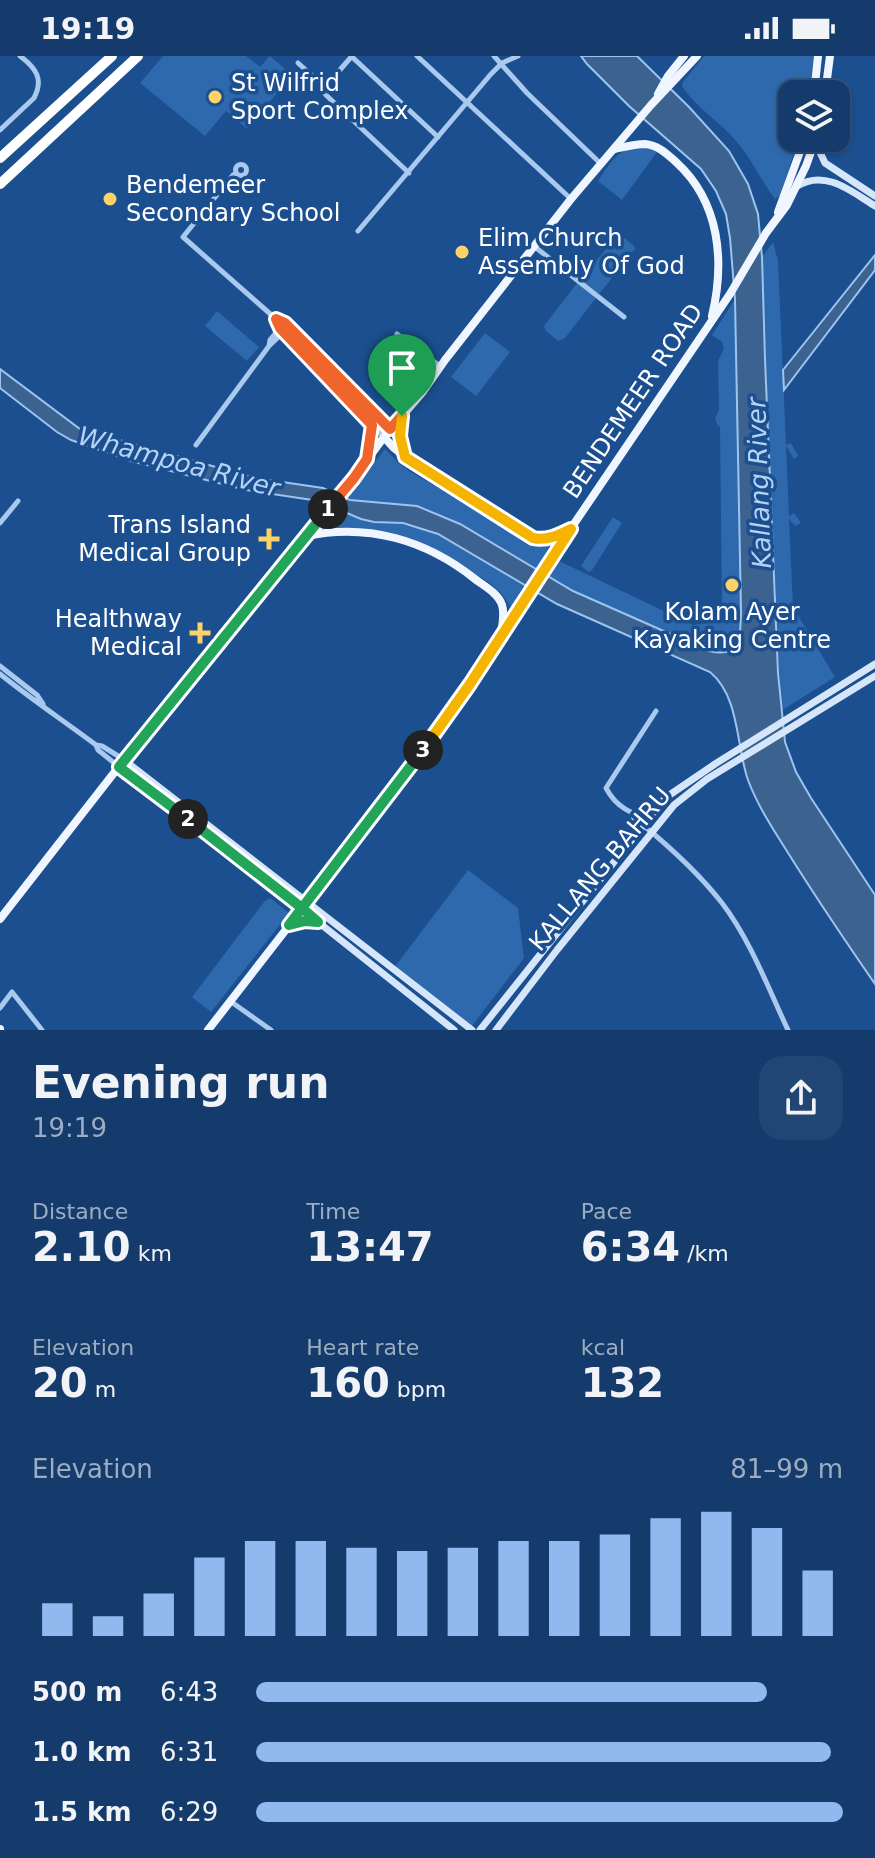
<!DOCTYPE html>
<html lang="en">
<head>
<meta charset="utf-8">
<style>
  body { margin:0; font-family:"DejaVu Sans",sans-serif; background:#214673; color:#f1f3f6; height:100vh; display:flex; flex-direction:column; font-size:30px; white-space:nowrap }
  * { box-sizing:border-box; margin:0 }
  p { font-size:26px; color:#9dadc1 }
  .icon { flex:none; width:44px; height:44px; fill:none; stroke:currentColor; stroke-width:2; stroke-linecap:round; stroke-linejoin:round }
  .map { position:relative; height:974px; overflow:hidden }
  .details { display:flex; flex-direction:column; background:#143b6b; flex:1 }
  .details>* { flex:none }
  .fabs { position:absolute; left:778px; top:24px; display:grid; gap:16px }
  .fabs a { display:grid; place-items:center; width:72px; height:72px; border-radius:16px; background:#143b6b; box-shadow:0 2px 6px #0004,0 0 0 2px #33557e; font-size:40px }
  .pin { position:absolute; display:grid; place-items:center; width:68px; height:68px; color:#fff; margin:-82px -34px; border-radius:50% 50% 50% 0; rotate:-45deg; box-shadow:0 0 8px #0007 }
  .pin .icon { rotate:45deg }
  .km { position:absolute; width:40px; height:40px; margin:-20px; border-radius:50%; background:#222; color:#fff; font-size:22px; line-height:40px; text-align:center }
  .round { display:grid; place-items:center; flex:none; width:84px; height:84px; border-radius:24px; background:#214673 }
  .overview { display:flex; align-items:center; justify-content:space-between; height:136px; padding:0 32px }
  h1 { font-size:44px; font-weight:700; line-height:60px }
  .metrics { display:grid; grid-template-columns:repeat(3,1fr); gap:12px; height:136px; padding:8px 32px }
  .metrics div { display:grid; align-content:center }
  .metrics b { font-size:40px; font-weight:700 }
  .metrics small { font-size:22px; font-weight:400 }
  .metrics p { font-size:22px }
  .chart { height:224px; padding:16px 32px }
  .chart p { display:flex; justify-content:space-between }
  .chart svg { width:100%; height:144px; margin-top:8px; stroke:#90b9f0; stroke-width:6 }
  ul { padding:0 32px; list-style:none; font-size:26px }
  li { display:grid; grid-template-columns:128px 96px 1fr; align-items:center; height:60px }
  li i { height:20px; border-radius:10px; background:#90b9f0 }
  .status { display:flex; justify-content:space-between; align-items:center; height:56px; padding:0 40px; background:#143b6b; direction:ltr }
  .status svg { height:22px; fill:currentColor }
  .map>svg:first-child { display:block }
</style>
</head>
<body>
<div class="status"><b>19:19</b><svg viewBox="0 0 49 12"><path d="M0 12V9h3v3zM5 12V6h3v6zM10 12V3h3v9zM15 12V0h3v12zM26 1h20v11H26zM47 4h2v5h-2z"/></svg></div>
<div class="map">
<svg width="875" height="974" viewBox="0 0 875 974">
  <rect width="100%" height="100%" fill="#1b4f8f"/>
  <!-- green -->
  <g fill="#2e69ad">
    <polygon points="163,0 246,0 260,11 270,0 292,19 247,73 226,55 205,80 140,27"/>
    <path d="M704,0h110l-5,38h-17v44h7l-19,57 -5,4c-14,-18 -23,-40 -39,-58 -17,-20 -40,-33 -54,-55l1,-4z"/>
    <path d="M647,90l10,6 -35,48 -24,-19c15,-22 20,-34 49,-35z"/>
    <polygon points="617,180 622,180 634,190 635,193 600,237 595,237 583,227 582,222"/>
    <polygon points="773,186 778,205 786,389 791,387 798,400 794,403 786,390 789,460 794,457 801,467 795,470 789,463 793,551 835,621 781,655 773,475 741,556 740,581 736,591 727,597 721,597 697,590 573,535 548,522 559,505 693,569 708,567 722,556 720,371 717,368 715,362 719,354 718,305 724,293 722,286 712,279 735,243 739,472 772,472 762,201"/>
    <polygon points="577,227 596,242 565,282 558,285 546,275 544,270"/>
    <polygon points="217,255 259,291 247,305 205,270"/>
    <polygon points="485,277 510,296 476,340 451,321"/>
    <polygon points="385,393 401,409 409,415 542,491 550,489 536,513 460,468 417,450 346,443"/>
    <polygon points="336,453 361,463 374,466 403,467 438,478 524,529 511,551 500,536 490,527 462,509 417,486 332,473 319,474"/>
    <polygon points="613,461 622,467 592,514 589,516 581,510"/>
    <polygon points="468,814 518,852 524,902 472,970 394,912"/>
    <polygon points="270,842 289,857 211,956 192,941 264,846"/>
  </g>
  <!-- water -->
  <g fill="#3c6290" stroke="#9cc4f0" stroke-width="2">
    <path d="M581,0h56l52,51 40,44 19,33 10,30 4,43 3,102 13,314 7,69 11,30 15,26 64,97v89c-29,-42 -58,-85 -85,-128 -15,-24 -32,-49 -42,-76 -12,-34 -8,-83 -38,-108l-153,-68 -119,-70 -35,-11 -29,-1 -13,-3 -42,-18 -73,-11 -115,-29 -60,-21 -14,-8 -57,-44v-19l80,60 175,49 68,10 27,12 67,6 43,18 113,67 136,60c33,8 31,-14 32,-39l-6,-313 -5,-61 -4,-24 -10,-23 -15,-22 -72,-63 -42,-42z"/>
    <polygon points="875,199 875,214 784,334 783,314"/>
  </g>
  <g fill="none" stroke-linecap="round" stroke-linejoin="round">
    <!-- street -->
    <g stroke="#a9c9ee" stroke-width="5">
      <polyline points="351,0 438,81"/>
      <polyline points="417,0 571,143"/>
      <polyline points="494,0 527,37 601,108"/>
      <polyline points="298,7 325,31 324,36 326,39 409,117"/>
      <polyline points="325,31 352,0"/>
      <path d="M0,74l34,-32c10,-19 2,-30 -14,-42"/>
      <circle cx="241" cy="114" r="5.5"/>
      <polyline points="236,117 233,119 183,181 276,263 285,267 390,373"/>
      <polyline points="358,175 491,18 502,7 518,0"/>
      <polyline points="535,191 624,261"/>
      <polyline points="277,264 280,272 384,381"/>
      <polyline points="397,278 440,310"/>
      <polyline points="270,289 286,274"/>
      <polyline points="375,303 421,337"/>
      <polyline points="196,389 269,290 270,284 282,270"/>
      <polyline points="0,467 18,445"/>
      <polyline points="0,610 37,639 43,648"/>
      <path d="M0,618c31,25 64,47 96,71l6,1 21,13"/>
      <polyline points="96,689 98,694 118,710"/>
      <path d="M653,756c-19,8 -38,-7 -47,-24l50,-77"/>
      <polyline points="633,758 635,768 634,779"/>
      <path d="M643,769c28,23 57,50 79,78 29,38 46,85 66,127"/>
      <polyline points="230,945 271,974"/>
      <polyline points="0,952 12,936 42,974"/>
    </g>
    <!-- secondary -->
    <g stroke="#d6e6fa" stroke-width="7">
      <polyline points="819,82 819,94 825,107 875,140"/>
      <path d="M797,130c28,-17 54,5 78,20"/>
      <polyline points="124,704 472,974"/>
      <polyline points="119,711 235,800 454,974"/>
      <polyline points="480,974 665,742 715,708 875,608"/>
      <polyline points="496,974 557,894 674,749 707,723 875,620"/>
    </g>
    <!-- primary -->
    <g stroke="#f0f6ff" stroke-width="8">
      <polyline points="658,38 668,20 684,0"/>
      <polyline points="814,38 818,0"/>
      <polyline points="825,38 830,0"/>
      <path d="M615,93c9,-2 20,-5 30,-5 13,1 22,10 31,18 44,40 49,99 36,154"/>
      <polyline points="778,156 805,82"/>
      <polyline points="402,361 400,380 405,401"/>
      <polyline points="384,381 394,392 405,401 533,482 551,482 570,473"/>
      <polyline points="368,398 372,369"/>
      <path d="M306,480c62,-13 120,4 169,43 9,7 23,14 27,26 3,8 0,21 -1,31"/>
      <polyline points="0,863 124,704 304,481 354,422 384,381 422,337 445,304 571,143 651,49 697,0"/>
      <polyline points="289,869 305,865 318,866"/>
      <polyline points="0,973 0,974"/>
      <polyline points="208,974 375,759 459,644 559,490 730,238 766,177 787,149 806,110 816,82"/>
    </g>
    <!-- highway -->
    <g stroke="#fff" stroke-width="10">
      <polyline points="0,102 112,0"/>
      <polyline points="0,128 138,0"/>
    </g>
  </g>
  <g fill="none" stroke-linecap="round" stroke-linejoin="round">
    <defs>
      <polyline id="split-1" points="328,453 354,422 367,403 372,369 280,272 276,263 285,267 390,373 402,360"/>
      <polyline id="split-2" points="188,763 119,711 328,453"/>
      <polyline id="split-3" points="188,763 302,852 289,869 305,865 318,866 302,852 423,694"/>
      <path id="split-4" d="M402,360l-2,20 5,21 128,81c14,3 26,-3 38,-9l-101,155 -47,66"/>
    </defs>
    <!-- split-1 casing -->
    <use href="#split-1" stroke="#fff" stroke-width="16"/>
    <!-- split-2 casing -->
    <use href="#split-2" stroke="#fff" stroke-width="16"/>
    <!-- split-3 casing -->
    <use href="#split-3" stroke="#fff" stroke-width="16"/>
    <!-- split-4 casing -->
    <use href="#split-4" stroke="#fff" stroke-width="16"/>
    <!-- split-1 -->
    <use href="#split-1" stroke="#f0652b" stroke-width="10"/>
    <!-- split-2 -->
    <use href="#split-2" stroke="#22a559" stroke-width="10"/>
    <!-- split-3 -->
    <use href="#split-3" stroke="#22a559" stroke-width="10"/>
    <!-- split-4 -->
    <use href="#split-4" stroke="#f5b400" stroke-width="10"/>
  </g>
  <!-- markers -->
  <g fill="#ffd166" stroke="#1b4f8f" stroke-width="3">
    <circle cx="215" cy="41" r="8"/>
    <circle cx="110" cy="143" r="8"/>
    <circle cx="462" cy="196" r="8"/>
    <path d="M265 471h8v8h8v8h-8v8h-8v-8h-8v-8h8z"/>
    <circle cx="732" cy="529" r="8"/>
    <path d="M196 565h8v8h8v8h-8v8h-8v-8h-8v-8h8z"/>
  </g>
  <g text-anchor="middle" stroke-width="7" stroke-linejoin="round" paint-order="stroke">
    <!-- poi labels -->
    <g font-size="24" fill="#fff" stroke="#1b4f8f" text-anchor="start">
      <text x="231" y="35">St Wilfrid<tspan x="231" dy="28">Sport Complex</tspan></text>
      <text x="126" y="137">Bendemeer<tspan x="126" dy="28">Secondary School</tspan></text>
      <text x="478" y="190">Elim Church<tspan x="478" dy="28">Assembly Of God</tspan></text>
      <text x="251" y="477" text-anchor="end">Trans Island<tspan x="251" dy="28">Medical Group</tspan></text>
      <text x="732" y="564" text-anchor="middle">Kolam Ayer<tspan x="732" dy="28">Kayaking Centre</tspan></text>
      <text x="182" y="571" text-anchor="end">Healthway<tspan x="182" dy="28">Medical</tspan></text>
    </g>
    <!-- street labels -->
    <g font-size="24" fill="#fff" stroke="#1b4f8f">
      <text transform="translate(633 345) rotate(-56)" y="8">BENDEMEER ROAD</text>
      <text transform="translate(600 813) rotate(-50)" y="8">KALLANG BAHRU</text>
    </g>
    <!-- water labels -->
    <g font-size="26" font-style="italic" fill="#b5d3f5" stroke="#1b4f8f">
      <text transform="translate(179 406) rotate(15)" y="9">Whampoa River</text>
      <text transform="translate(759 427) rotate(-92)" y="9">Kallang River</text>
    </g>
  </g>
</svg>
<div class="fabs">
<a><svg class="icon" aria-label="layers" viewBox="0 0 24 24"><path d="M12 4l9 5-9 5-9-5zM3 14l9 5 9-5"/></svg></a>
</div>
<div class="pin" style="left:402px;top:360px;background:#1e9e55"><svg class="icon" aria-label="arrive" viewBox="0 0 24 24"><path d="M6 21V4h12l-3 4 3 4H6"/></svg></div>
<b class="km" style="left:328px;top:453px">1</b>
<b class="km" style="left:188px;top:763px">2</b>
<b class="km" style="left:423px;top:694px">3</b>
</div>
<section class="details">
<div class="overview"><div><h1>Evening run</h1><p>19:19</p></div><a class="round"><svg class="icon" aria-label="share" viewBox="0 0 24 24"><path d="M12 15V3M7 8l5-5 5 5M5 13v7h14v-7"/></svg></a></div>
<div class="metrics">
<div><p>Distance</p><b>2.10<small> km</small></b></div>
<div><p>Time</p><b>13:47</b></div>
<div><p>Pace</p><b>6:34<small> /km</small></b></div>
</div>
<div class="metrics">
<div><p>Elevation</p><b>20<small> m</small></b></div>
<div><p>Heart rate</p><b>160<small> bpm</small></b></div>
<div><p>kcal</p><b>132</b></div>
</div>
<div class="chart"><p><span>Elevation</span>81–99 m</p>
<svg viewBox="0 0 160 44" preserveAspectRatio="none"><path d="M5 44V34M15 44V38M25 44V31M35 44V20M45 44V15M55 44V15M65 44V17M75 44V18M85 44V17M95 44V15M105 44V15M115 44V13M125 44V8M135 44V6M145 44V11M155 44V24"/></svg>
</div>
<ul>
<li><b>500 m</b>6:43<i style="width:87%"></i></li>
<li><b>1.0 km</b>6:31<i style="width:98%"></i></li>
<li><b>1.5 km</b>6:29<i style="width:100%"></i></li>
</ul>
</section>
</body>
</html>
